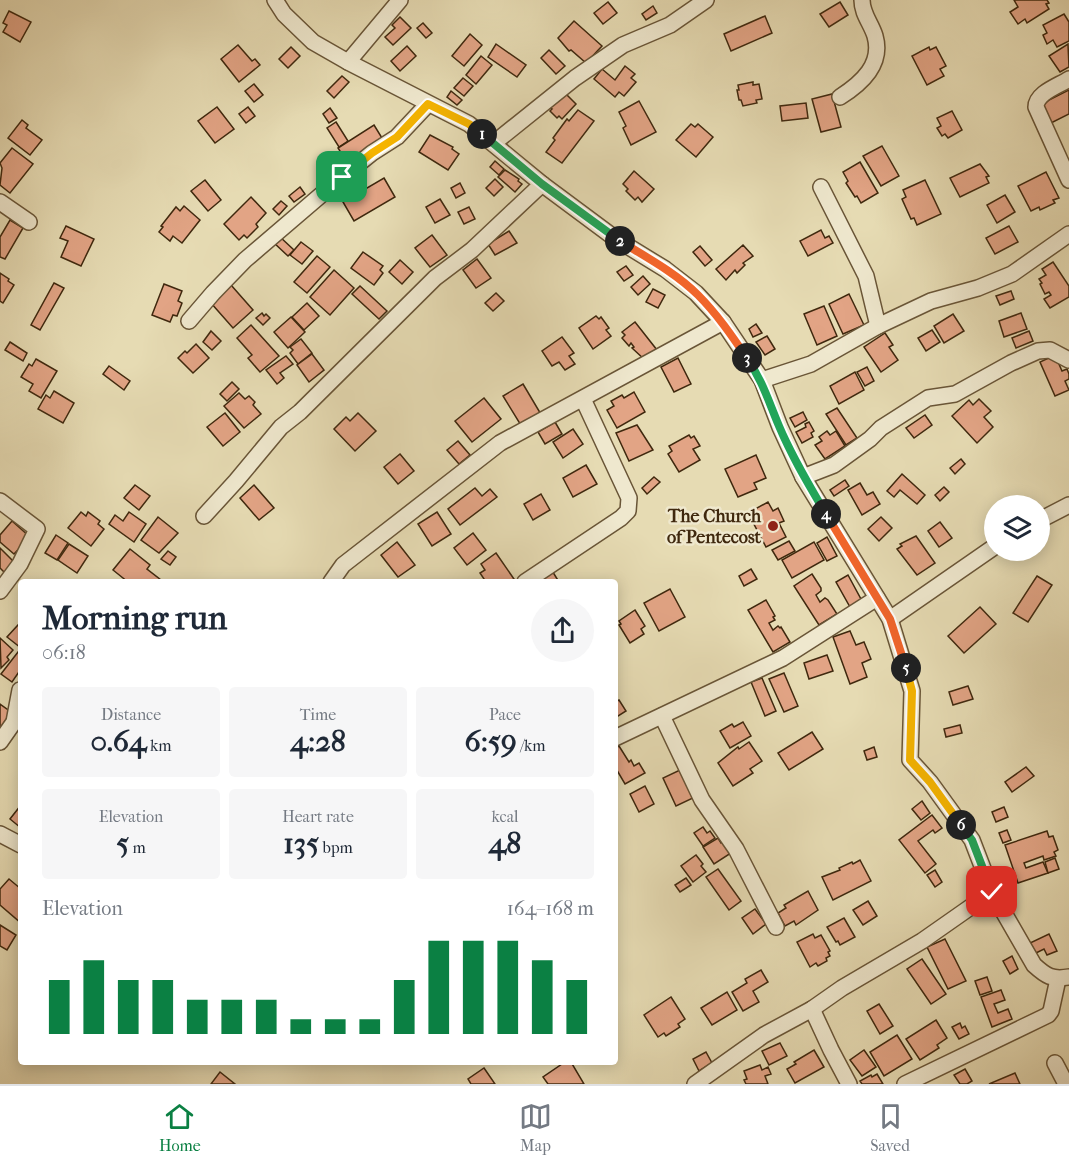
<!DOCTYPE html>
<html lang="en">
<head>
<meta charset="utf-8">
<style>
  body { margin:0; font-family:"IM FELL French Canon",serif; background:#f6f6f7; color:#1f2937; height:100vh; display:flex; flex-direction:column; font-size:22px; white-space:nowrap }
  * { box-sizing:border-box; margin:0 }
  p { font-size:20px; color:#747a83 }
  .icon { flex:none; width:33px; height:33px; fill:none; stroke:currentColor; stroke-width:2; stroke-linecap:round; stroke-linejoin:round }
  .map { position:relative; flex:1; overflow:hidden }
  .drawer { position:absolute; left:18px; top:579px; width:600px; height:486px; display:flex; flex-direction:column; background:#fff; border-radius:6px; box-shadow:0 3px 15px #0003 }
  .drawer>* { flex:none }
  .buttons { position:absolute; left:984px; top:495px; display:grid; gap:12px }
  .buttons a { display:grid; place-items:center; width:66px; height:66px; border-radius:50%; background:#fff; box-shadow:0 3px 15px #0003; font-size:30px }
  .pin { position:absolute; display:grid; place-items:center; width:51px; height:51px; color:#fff; margin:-26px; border-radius:12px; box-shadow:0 3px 9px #0006 }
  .km { position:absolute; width:30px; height:30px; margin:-15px; border-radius:50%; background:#222; color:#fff; font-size:16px; line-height:30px; text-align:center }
  .round { display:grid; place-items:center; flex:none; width:63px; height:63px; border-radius:32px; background:#f6f6f7 }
  .summary { display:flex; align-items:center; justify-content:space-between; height:102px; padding:0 24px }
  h1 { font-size:33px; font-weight:700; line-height:45px }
  .stats { display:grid; grid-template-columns:repeat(3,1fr); gap:9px; height:102px; padding:6px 24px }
  .stats div { display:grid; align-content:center; border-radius:6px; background:#f6f6f7; text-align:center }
  .stats b { font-size:30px; font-weight:700 }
  .stats small { font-size:16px; font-weight:400 }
  .stats p { font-size:16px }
  .chart { height:168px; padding:12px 24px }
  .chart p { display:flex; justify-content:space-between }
  .chart svg { width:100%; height:108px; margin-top:6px; stroke:#0b8043; stroke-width:6 }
  .menu { display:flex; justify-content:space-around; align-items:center; height:84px; border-top:2px solid #e0e1e3; background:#fff; font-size:16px; color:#747a83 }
  .menu a { display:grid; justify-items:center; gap:3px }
  .menu .active { color:#0b8043 }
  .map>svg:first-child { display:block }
</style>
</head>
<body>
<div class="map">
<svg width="1069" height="1084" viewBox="0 0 1069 1084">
  <rect width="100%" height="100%" fill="#e6dbb3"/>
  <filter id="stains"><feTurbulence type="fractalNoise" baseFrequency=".00333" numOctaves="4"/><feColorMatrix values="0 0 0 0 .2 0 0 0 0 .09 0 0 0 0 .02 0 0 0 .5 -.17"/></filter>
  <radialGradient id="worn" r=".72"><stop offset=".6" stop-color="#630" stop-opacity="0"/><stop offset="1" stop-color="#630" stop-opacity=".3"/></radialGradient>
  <!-- building -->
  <g fill="#e2a485" stroke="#3f280e" stroke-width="1.5">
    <polygon points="1014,0 1047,0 1049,3 1046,4 1049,9 1027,23 1025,19 1018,24 1010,12 1018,7"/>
    <polygon points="608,2 617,13 603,24 594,13"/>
    <polygon points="840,2 848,15 829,27 820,14"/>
    <polygon points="653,6 657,13 646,20 642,14"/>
    <polygon points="9,11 31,22 20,42 3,32 7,25 3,23"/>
    <polygon points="1064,14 1069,22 1069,41 1057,47 1053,40 1047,44 1043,35 1047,33 1043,25"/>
    <polygon points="765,16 772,33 731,51 724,34"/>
    <polygon points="400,17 411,28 393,45 385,37 395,28 392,25"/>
    <polygon points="574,21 602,46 586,63 571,50 569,51 558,38"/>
    <polygon points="423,23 432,33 426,38 417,28"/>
    <polygon points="470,34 482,45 464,66 452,56"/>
    <polygon points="496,44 526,65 517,77 488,57"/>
    <polygon points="1068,44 1069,67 1060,72 1049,56"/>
    <polygon points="238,45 252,61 255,59 260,65 239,82 221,59"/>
    <polygon points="407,46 416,56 400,71 391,61"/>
    <polygon points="291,47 300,56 288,68 279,59"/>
    <polygon points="929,47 930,50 936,47 946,66 940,69 944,76 927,85 912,56"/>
    <polygon points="549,50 565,66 556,74 541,58"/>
    <polygon points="481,56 492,65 476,84 466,75"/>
    <polygon points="625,66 635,74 631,78 636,82 624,96 619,92 615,97 594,79 602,69 615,80"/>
    <polygon points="342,76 349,82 334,98 327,91"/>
    <polygon points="463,78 473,86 464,96 454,88"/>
    <polygon points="753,82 753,85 759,84 762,99 756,100 757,103 743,106 741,100 739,100 737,90 739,90 738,85"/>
    <polygon points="254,84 263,95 254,102 245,91"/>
    <polygon points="1069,90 1069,114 1051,123 1041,104"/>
    <polygon points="451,91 462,100 457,105 447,97"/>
    <polygon points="566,94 576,104 562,119 559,116 557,118 550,111 552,109 550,108"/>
    <polygon points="832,94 841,127 821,132 812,99"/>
    <polygon points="639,101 656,132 631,145 623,128 626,126 619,112"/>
    <polygon points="806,103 808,118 782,121 780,106"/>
    <polygon points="217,107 234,129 215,143 198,121"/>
    <polygon points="248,107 255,116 246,123 239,114"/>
    <polygon points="330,108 337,118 329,123 323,114"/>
    <polygon points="578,110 594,121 562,163 546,152 555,140 553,138 567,119 569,121"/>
    <polygon points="952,111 962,130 948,138 945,134 942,136 937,128 941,126 937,118"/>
    <polygon points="22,120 28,125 26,128 42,140 30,155 8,138"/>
    <polygon points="336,122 348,141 339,147 327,128"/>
    <polygon points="691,124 695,127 698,124 713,137 696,157 676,140"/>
    <polygon points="374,125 382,138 347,162 338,148"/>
    <polygon points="430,135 453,147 452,149 459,154 448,170 419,152"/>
    <polygon points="882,146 899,176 881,186 863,156"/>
    <polygon points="12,148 33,164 10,193 0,185 2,168 0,163"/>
    <polygon points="495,161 504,169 499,175 490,167"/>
    <polygon points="860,162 878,193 861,203 857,196 855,197 846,183 848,181 843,172"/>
    <polygon points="980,164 989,176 986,177 989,183 960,197 950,178"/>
    <polygon points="505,170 519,179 518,181 522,184 515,192 498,177"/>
    <polygon points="634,171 654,189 642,202 638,197 635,200 626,191 628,189 623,184"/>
    <polygon points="1046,172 1059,198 1053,200 1055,203 1040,210 1039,207 1031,211 1018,186"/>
    <polygon points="384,178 395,197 354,221 343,202"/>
    <polygon points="495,179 503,187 494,196 486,188"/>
    <polygon points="205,180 221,200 208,211 191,191"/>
    <polygon points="925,180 941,214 917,225 914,218 911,219 902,199 906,197 903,190"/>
    <polygon points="460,183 465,193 456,198 451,188"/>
    <polygon points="300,187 305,194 294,202 289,196"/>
    <polygon points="1005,195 1015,212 997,223 987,205"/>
    <polygon points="251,197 266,213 256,224 258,227 247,238 244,235 239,240 224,224"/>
    <polygon points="440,199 450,215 435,223 426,207"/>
    <polygon points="281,201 287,206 279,215 273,209"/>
    <polygon points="184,206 200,220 182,243 173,236 170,241 159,232 163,227 161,226 176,207 180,211"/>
    <polygon points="469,207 475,219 464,224 458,212"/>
    <polygon points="10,220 23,228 5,259 0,257 0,237"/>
    <polygon points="66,226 94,239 81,266 61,257 68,241 60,238"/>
    <polygon points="1009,226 1018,242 995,254 986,238"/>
    <polygon points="821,230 825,238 829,236 833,243 808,256 800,241"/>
    <polygon points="509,231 517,243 495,255 488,244"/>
    <polygon points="432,235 447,255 430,267 415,248"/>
    <polygon points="279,236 294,250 288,256 273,242"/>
    <polygon points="301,242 313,251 302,264 290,255"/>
    <polygon points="743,245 753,256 743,263 745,265 737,273 735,270 726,280 716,269"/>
    <polygon points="700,246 712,260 705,266 693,252"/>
    <polygon points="363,252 383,266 380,270 383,273 374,285 351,268"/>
    <polygon points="317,256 330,267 307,293 294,282"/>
    <polygon points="477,259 491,278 476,288 463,270"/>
    <polygon points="400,260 413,272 402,284 389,272"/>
    <polygon points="1053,262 1069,286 1069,297 1050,308 1044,299 1051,295 1049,292 1045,294 1040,284 1042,283 1039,279 1046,275 1042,269"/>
    <polygon points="626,266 633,275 624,281 617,272"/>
    <polygon points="334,270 354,288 330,315 310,297"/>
    <polygon points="0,273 9,279 8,281 14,285 3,303 0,301"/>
    <polygon points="643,276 650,284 638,295 631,287"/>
    <polygon points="54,283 64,288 40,330 31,325"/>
    <polygon points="164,284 182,291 178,301 182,303 177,316 173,315 170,322 152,315"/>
    <polygon points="231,285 253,310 233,328 211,303"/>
    <polygon points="360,286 387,311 379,319 352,294"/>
    <polygon points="653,289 665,295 658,308 646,302"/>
    <polygon points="1011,291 1014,299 1000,305 996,296"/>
    <polygon points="496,293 504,301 493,311 485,303"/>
    <polygon points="849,294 864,325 843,334 829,304"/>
    <polygon points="307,303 319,316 304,330 292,317"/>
    <polygon points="824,306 837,336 817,345 804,314"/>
    <polygon points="262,313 264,316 266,314 270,318 263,325 256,318"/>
    <polygon points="1021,313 1027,329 1004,337 999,321"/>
    <polygon points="953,314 964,331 944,343 934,326"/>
    <polygon points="596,316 599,319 601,317 609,328 606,330 611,336 593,349 579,328"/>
    <polygon points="291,317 305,332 288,348 274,332"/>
    <polygon points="635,322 657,350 645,360 632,348 634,347 631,343 629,346 622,338 625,335 622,332"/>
    <polygon points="756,324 762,333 753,337 749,329"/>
    <polygon points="251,325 279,356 260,372 248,358 252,355 237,338"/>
    <polygon points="932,330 940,342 926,351 918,338"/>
    <polygon points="211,331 221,341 212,350 203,342"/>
    <polygon points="1029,331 1033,341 1016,348 1012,338"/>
    <polygon points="885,333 893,345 889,347 898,360 881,372 864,347"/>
    <polygon points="767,336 775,349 765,355 756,342"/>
    <polygon points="562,337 574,353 569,356 575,364 565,370 559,362 552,366 542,351"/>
    <polygon points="301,339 312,353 298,364 290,353 293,350 290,347"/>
    <polygon points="10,342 27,353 23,361 5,350"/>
    <polygon points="196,344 209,358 193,373 178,358 185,351 187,353"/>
    <polygon points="312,354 324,370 309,382 297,365"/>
    <polygon points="1055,355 1062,371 1067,369 1069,374 1069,379 1065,381 1069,390 1055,396 1040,362"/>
    <polygon points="286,356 293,364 280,373 284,378 277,384 266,370"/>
    <polygon points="678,358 691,384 674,392 661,367"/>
    <polygon points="36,359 57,371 41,398 29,391 33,384 21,377 29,364 32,366"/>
    <polygon points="109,366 130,381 124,390 103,374"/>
    <polygon points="867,367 874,381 865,386 857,372"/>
    <polygon points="855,372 864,390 839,404 830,386"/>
    <polygon points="232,382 239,389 227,401 220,394"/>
    <polygon points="523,384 542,416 522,427 503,396"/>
    <polygon points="54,391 74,403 63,423 38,409 46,395 50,398"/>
    <polygon points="634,392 645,412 617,428 607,410 614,406 611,401 622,395 624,398"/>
    <polygon points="239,393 245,399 249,396 255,402 253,405 261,414 244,428 224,406"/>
    <polygon points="484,398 501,419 472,442 455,421"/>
    <polygon points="979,399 991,411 984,417 993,427 977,443 952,416 969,400 973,405"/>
    <polygon points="837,408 857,438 846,445 826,414"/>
    <polygon points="803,412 807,420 795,427 790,418"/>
    <polygon points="225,413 240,432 223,446 207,427"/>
    <polygon points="358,413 376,431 355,451 334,429 346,417 350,421"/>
    <polygon points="925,415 932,425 914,438 906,428"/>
    <polygon points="555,422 562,434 545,444 538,432"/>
    <polygon points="809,422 814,431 811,433 813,437 802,443 796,432 806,427 805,424"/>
    <polygon points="637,425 653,450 629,461 616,433"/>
    <polygon points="573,429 583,444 563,458 553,442"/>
    <polygon points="827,431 830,435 836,431 845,446 825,459 815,445 822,441 819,437"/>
    <polygon points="689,435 691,438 694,436 700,446 693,449 700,460 679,472 668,454 672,451 669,446"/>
    <polygon points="458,441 470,455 459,464 447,450"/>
    <polygon points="400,454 414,471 398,484 384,467"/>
    <polygon points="756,455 766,478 754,483 757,489 738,497 725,469"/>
    <polygon points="961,459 965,464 955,474 950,468"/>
    <polygon points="586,465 597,484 573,497 563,478"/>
    <polygon points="902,474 925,495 917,504 900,490 894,497 887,491"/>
    <polygon points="654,477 660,482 647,494 642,488"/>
    <polygon points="845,480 849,486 834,496 830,490"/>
    <polygon points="860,483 867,495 873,492 880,504 862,515 848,490"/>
    <polygon points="135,485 150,496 139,510 124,498"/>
    <polygon points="254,485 274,508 259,520 240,498"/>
    <polygon points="944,487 949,492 940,501 935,495"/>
    <polygon points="475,488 482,496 490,489 497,497 460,525 448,509"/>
    <polygon points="541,494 550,510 533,520 524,504"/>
    <polygon points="768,502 773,511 778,508 784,521 779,523 786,537 766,547 748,513"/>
    <polygon points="81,512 86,516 88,512 100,521 98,524 104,529 91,546 68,528"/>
    <polygon points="129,512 146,524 134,542 109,524 115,515 123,521"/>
    <polygon points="437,512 451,534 432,546 418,524"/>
    <polygon points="158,517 178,533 159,553 141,540"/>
    <polygon points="881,517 892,528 879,541 868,529"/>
    <polygon points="12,521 30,537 14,554 0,542 0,535"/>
    <polygon points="940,522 952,538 939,547 928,531"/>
    <polygon points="473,533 486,550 467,565 454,548"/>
    <polygon points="56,535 68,543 57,560 45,553"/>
    <polygon points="916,536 935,563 917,575 897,549 902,546 900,544"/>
    <polygon points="827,537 837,556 827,561 817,543"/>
    <polygon points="789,541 795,551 778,560 772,550"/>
    <polygon points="397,542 415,565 398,577 381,555"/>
    <polygon points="814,542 824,560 792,578 782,560"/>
    <polygon points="69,544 88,556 77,573 58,560"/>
    <polygon points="0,548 17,565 7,575 0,568"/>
    <polygon points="130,549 150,565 147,569 161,580 160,582 128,582 113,570"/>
    <polygon points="168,551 176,557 170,565 161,559"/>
    <polygon points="496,553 514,579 509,582 486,582 480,573 485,570 481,564"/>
    <polygon points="551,569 559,582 531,582"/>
    <polygon points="751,569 757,579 744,586 739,576"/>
    <polygon points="812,574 821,588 821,591 816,595 820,602 825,598 828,600 837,614 819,625 794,586"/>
    <polygon points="848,575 862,601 850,607 836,582"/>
    <polygon points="1037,576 1052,585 1028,622 1013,613"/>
    <polygon points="670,589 685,617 659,631 644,603"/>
    <polygon points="766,600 775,616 773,617 775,620 769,623 773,630 778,626 780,628 781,627 790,642 773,652 748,610"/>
    <polygon points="980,607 996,624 964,653 948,636"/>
    <polygon points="635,610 645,626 641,629 644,634 630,643 619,625 621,624 619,621"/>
    <polygon points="18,625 20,626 21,625 21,648 7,637"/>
    <polygon points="850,631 856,645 864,642 871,659 862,663 867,677 850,684 833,637"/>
    <polygon points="0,638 13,650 7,657 9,660 1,668"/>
    <polygon points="18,652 21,654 21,669 12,682 1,674"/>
    <polygon points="827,655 833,671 809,679 804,663"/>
    <polygon points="784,673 798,706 784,712 769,679"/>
    <polygon points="762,678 776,711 765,716 751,682"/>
    <polygon points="968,686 973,699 953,705 949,692"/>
    <polygon points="619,700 626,711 615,718 615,702"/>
    <polygon points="0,704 11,712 0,729"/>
    <polygon points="743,722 751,736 730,748 720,731 732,724 734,727"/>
    <polygon points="960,725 962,733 946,737 944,729"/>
    <polygon points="812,732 823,749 789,770 778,753"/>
    <polygon points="749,742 762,761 750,769 753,773 733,786 718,763 738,747 739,749"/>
    <polygon points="619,746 629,762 631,760 634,766 639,763 645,773 625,784 615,767 615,749"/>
    <polygon points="874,747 877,757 867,760 864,751"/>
    <polygon points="1026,767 1034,776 1012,792 1005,782"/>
    <polygon points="680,770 693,798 676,806 663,778"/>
    <polygon points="645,786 654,804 639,812 630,794"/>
    <polygon points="922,801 930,813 921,820 912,809"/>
    <polygon points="21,805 21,828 10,819"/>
    <polygon points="1004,807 1008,817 996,822 992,812"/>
    <polygon points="932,815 942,828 935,833 933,830 918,841 936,864 925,873 899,840"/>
    <polygon points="703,827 707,833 710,831 715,838 703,846 694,833"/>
    <polygon points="1007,830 1011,840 1003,843 999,833"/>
    <polygon points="1047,831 1049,837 1053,836 1058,850 1054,852 1056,856 1044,860 1043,856 1024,863 1026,868 1043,862 1048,873 1018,883 1005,845"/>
    <polygon points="718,838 721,843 724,841 731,853 714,864 703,847"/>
    <polygon points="696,855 703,864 701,866 706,872 693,882 681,866"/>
    <polygon points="1055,858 1059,869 1048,873 1045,862"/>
    <polygon points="860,860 871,881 833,900 822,877 840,870 839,868 852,862 853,864"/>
    <polygon points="718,869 741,901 729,910 706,877"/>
    <polygon points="935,870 942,882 935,887 927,875"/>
    <polygon points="686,878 691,885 680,892 675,885"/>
    <polygon points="9,879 21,889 21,923 0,905 0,889"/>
    <polygon points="808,891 818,910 796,925 794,921 785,926 778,913 786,908 784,905"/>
    <polygon points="868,901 877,916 863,925 853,910"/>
    <polygon points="755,909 766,924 753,934 742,918"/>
    <polygon points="844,918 855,937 840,945 838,941 836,942 827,927"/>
    <polygon points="0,925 16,935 7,950 0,946"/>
    <polygon points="813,934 815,938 821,935 830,951 828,952 830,956 826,958 827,961 818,966 816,963 810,967 797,942"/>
    <polygon points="1049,934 1057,951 1047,955 1044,949 1036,953 1030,943"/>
    <polygon points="945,939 966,981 948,989 927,947"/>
    <polygon points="1012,956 1018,969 1010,974 1003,961"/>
    <polygon points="922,959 946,994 931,1004 907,969"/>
    <polygon points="761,970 768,982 753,991 759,1002 743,1011 732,992 747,983 745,979"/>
    <polygon points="987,977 992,991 980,995 975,981"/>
    <polygon points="1001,990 1005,1000 994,1004 998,1013 1008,1009 1012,1019 992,1027 981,997"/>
    <polygon points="727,992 737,1010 712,1025 701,1008"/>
    <polygon points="671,997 685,1019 678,1024 680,1027 666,1036 664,1033 658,1037 644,1015"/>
    <polygon points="879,1004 893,1026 880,1034 867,1011"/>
    <polygon points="936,1020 947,1038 937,1045 939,1048 920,1060 906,1039"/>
    <polygon points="960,1023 962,1028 965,1026 969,1034 959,1039 952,1027"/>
    <polygon points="897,1035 912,1059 884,1076 870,1052"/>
    <polygon points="780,1043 787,1056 769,1065 762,1051"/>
    <polygon points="814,1050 824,1067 795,1083 787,1069 796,1064 794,1062"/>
    <polygon points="864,1050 876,1067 862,1076 850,1060"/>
    <polygon points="706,1052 712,1063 699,1071 693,1059"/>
    <polygon points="565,1062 571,1062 584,1084 548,1084 543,1077"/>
    <polygon points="760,1065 762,1070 768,1067 771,1074 765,1076 768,1084 746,1084 744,1080 747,1079 744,1071"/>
    <polygon points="484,1068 495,1084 471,1084 468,1079"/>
    <polygon points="965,1069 972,1081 967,1084 960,1084 954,1075"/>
    <polygon points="220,1072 235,1084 211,1084"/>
    <polygon points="1015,1073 1020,1084 989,1084"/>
    <polygon points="877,1074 883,1084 862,1084 860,1081 871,1075 872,1077"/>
  </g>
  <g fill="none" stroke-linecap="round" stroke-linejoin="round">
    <defs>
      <g id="minor">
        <path d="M275,0l9,14 29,28 35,20 121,62 73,60 74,55 49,30 31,24 27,29 39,58 18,47 23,50 87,142 22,72 -2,69 20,22 42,58 20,52 42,73c12,11 18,15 35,12"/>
        <polyline points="348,62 400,0"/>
        <path d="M1069,79c-11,7 -33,14 -33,28l33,73"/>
        <path d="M840,97c22,-14 43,-33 35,-61 -4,-13 -13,-22 -13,-36"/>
        <polyline points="494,143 575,78 623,45 670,25 706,0"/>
        <polyline points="821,187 866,276 878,326"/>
        <polyline points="0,202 29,222"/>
        <polyline points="189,321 213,293 245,260 342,177 372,153 397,137 428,104"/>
        <polyline points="762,380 811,364 878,326 931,301 978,288 1012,274 1069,234"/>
        <polyline points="803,477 834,465 870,439 881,428 928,398 955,394 1011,363 1038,351 1050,350 1069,360"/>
        <polyline points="0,501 37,529 20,564 0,591"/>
        <polyline points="204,516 236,481 281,427 300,412 435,278 472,250 542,184"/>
        <polyline points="1040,520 1069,505"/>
        <polyline points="331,582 343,565 500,443 723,322"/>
        <polyline points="525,582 621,518 628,511 629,498 583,399"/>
        <polyline points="890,619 994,547"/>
        <polyline points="662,716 702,800 736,849 776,927"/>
        <polyline points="615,738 783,658 877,598"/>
        <polyline points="0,742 14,722 20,690"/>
        <polyline points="0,834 21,845"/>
        <polyline points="812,1009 831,1050 849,1084"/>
        <polyline points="1055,1063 1066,1084"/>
        <polyline points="695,1084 764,1035 812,1009 842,988 922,941 992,892"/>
        <polyline points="905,1084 1048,1015 1051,1011 1058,979"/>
      </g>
    </defs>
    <!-- minor casing -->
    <use href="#minor" stroke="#695537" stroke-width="18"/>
    <!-- minor -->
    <use href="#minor" stroke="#efe8ce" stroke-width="15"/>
  </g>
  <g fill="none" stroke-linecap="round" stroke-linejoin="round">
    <defs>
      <polyline id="split-1" points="342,177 372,153 397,137 428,104 469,124 482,134"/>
      <polyline id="split-2" points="482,134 542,184 620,241"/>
      <path id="split-3" d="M620,241c26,16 56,32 78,54 19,19 34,41 49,63"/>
      <path id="split-4" d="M747,358c16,24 21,42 32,68 13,31 30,59 47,88"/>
      <polyline id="split-5" points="826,514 890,619 906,668"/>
      <polyline id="split-6" points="906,668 912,691 910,760 930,782 961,825"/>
      <polyline id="split-7" points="961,825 972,840 992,892"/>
    </defs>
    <!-- split-1 casing -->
    <use href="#split-1" stroke="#fff" stroke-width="12"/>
    <!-- split-2 casing -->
    <use href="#split-2" stroke="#fff" stroke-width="12"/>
    <!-- split-3 casing -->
    <use href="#split-3" stroke="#fff" stroke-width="12"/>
    <!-- split-4 casing -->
    <use href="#split-4" stroke="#fff" stroke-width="12"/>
    <!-- split-5 casing -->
    <use href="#split-5" stroke="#fff" stroke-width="12"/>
    <!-- split-6 casing -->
    <use href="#split-6" stroke="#fff" stroke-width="12"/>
    <!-- split-7 casing -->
    <use href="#split-7" stroke="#fff" stroke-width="12"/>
    <!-- split-1 -->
    <use href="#split-1" stroke="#f5b400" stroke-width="8"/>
    <!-- split-2 -->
    <use href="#split-2" stroke="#22a559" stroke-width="8"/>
    <!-- split-3 -->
    <use href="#split-3" stroke="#f0652b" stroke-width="8"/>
    <!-- split-4 -->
    <use href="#split-4" stroke="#22a559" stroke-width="8"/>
    <!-- split-5 -->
    <use href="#split-5" stroke="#f0652b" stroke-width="8"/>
    <!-- split-6 -->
    <use href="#split-6" stroke="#f5b400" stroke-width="8"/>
    <!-- split-7 -->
    <use href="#split-7" stroke="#22a559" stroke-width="8"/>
  </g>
  <!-- markers -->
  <circle fill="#8f2418" stroke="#efe8ce" stroke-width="2" cx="773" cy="526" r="6"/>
  <g text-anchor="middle" stroke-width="5" stroke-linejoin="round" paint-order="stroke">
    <!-- poi labels -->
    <g font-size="18" font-weight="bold" fill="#3f280e" stroke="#efe8ce" text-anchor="end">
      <text x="761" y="522">The Church<tspan x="761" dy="21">of Pentecost</tspan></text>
    </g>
  </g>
  <rect width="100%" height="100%" filter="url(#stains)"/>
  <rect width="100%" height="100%" fill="url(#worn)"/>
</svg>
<div class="buttons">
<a><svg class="icon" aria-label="layers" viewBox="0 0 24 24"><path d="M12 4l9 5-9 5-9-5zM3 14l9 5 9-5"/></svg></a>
</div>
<div class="pin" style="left:342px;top:177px;background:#1e9e55"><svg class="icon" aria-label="arrive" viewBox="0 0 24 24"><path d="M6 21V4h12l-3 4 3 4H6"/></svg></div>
<div class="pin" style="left:992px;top:892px;background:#d93025"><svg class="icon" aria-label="check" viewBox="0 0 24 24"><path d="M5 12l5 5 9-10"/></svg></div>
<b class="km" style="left:482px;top:134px">1</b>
<b class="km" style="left:620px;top:241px">2</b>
<b class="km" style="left:747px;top:358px">3</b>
<b class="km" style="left:826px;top:514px">4</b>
<b class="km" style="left:906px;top:668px">5</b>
<b class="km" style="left:961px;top:825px">6</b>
<section class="drawer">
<div class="summary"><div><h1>Morning run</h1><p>06:18</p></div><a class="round"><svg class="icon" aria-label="share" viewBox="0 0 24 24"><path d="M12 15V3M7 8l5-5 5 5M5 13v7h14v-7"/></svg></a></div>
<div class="stats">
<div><p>Distance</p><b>0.64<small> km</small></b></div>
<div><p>Time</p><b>4:28</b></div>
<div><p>Pace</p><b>6:59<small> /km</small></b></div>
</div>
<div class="stats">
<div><p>Elevation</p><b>5<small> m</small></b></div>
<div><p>Heart rate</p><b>135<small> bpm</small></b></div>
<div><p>kcal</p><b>48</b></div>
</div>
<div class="chart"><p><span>Elevation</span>164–168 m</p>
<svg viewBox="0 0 160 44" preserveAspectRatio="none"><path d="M5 44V22M15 44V14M25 44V22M35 44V22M45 44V30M55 44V30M65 44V30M75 44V38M85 44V38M95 44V38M105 44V22M115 44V6M125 44V6M135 44V6M145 44V14M155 44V22"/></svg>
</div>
</section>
</div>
<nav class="menu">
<a class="active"><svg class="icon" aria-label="home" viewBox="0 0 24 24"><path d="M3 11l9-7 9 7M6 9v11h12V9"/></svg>Home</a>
<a><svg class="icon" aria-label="map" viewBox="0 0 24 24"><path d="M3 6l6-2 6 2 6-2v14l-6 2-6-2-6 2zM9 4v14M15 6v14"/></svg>Map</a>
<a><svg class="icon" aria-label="saved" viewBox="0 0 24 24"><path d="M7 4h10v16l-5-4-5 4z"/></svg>Saved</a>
</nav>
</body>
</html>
